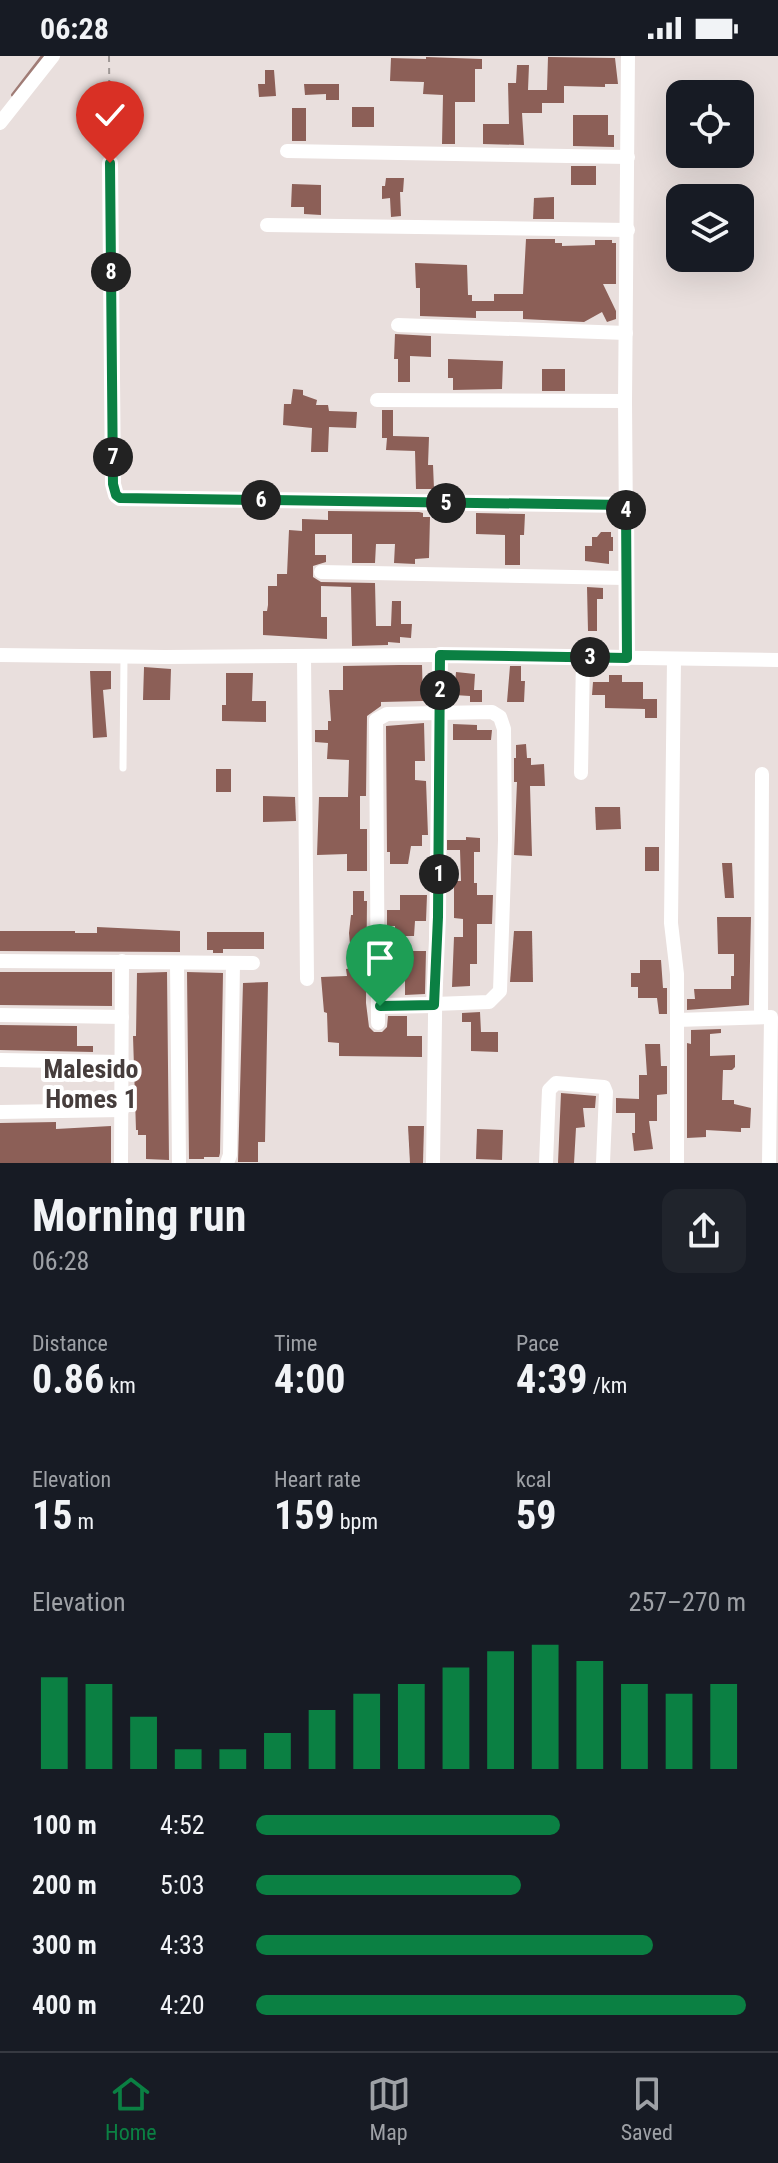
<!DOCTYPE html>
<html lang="en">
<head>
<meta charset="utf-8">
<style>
  body { margin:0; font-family:"Roboto Condensed",sans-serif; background:#20242c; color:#f1f3f6; height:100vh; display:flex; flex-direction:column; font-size:30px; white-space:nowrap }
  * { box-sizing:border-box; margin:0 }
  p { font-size:26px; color:#9ea1a6 }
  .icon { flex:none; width:44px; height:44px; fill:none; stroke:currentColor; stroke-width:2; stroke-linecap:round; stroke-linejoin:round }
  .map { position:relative; height:1107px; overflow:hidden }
  .drawer { display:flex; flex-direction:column; background:#171b24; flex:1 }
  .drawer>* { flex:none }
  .tools { position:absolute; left:666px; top:24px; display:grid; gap:16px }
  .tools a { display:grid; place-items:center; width:88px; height:88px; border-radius:16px; background:#171b24; box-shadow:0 8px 32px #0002; font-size:40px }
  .pin { position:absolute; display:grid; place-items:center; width:68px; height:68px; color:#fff; margin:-82px -34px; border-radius:50% 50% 50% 0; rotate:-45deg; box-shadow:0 0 8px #0007 }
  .pin .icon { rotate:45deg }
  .km { position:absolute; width:40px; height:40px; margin:-20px; border-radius:50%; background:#222; color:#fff; font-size:22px; line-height:40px; text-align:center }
  .round { display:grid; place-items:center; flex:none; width:84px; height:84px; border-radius:16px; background:#20242c }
  .summary { display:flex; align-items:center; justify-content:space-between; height:136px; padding:0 32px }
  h1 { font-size:44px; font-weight:700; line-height:60px }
  .metrics { display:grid; grid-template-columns:repeat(3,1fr); gap:12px; height:136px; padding:8px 32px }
  .metrics div { display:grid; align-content:center }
  .metrics b { font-size:40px; font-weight:700 }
  .metrics small { font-size:22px; font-weight:400 }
  .metrics p { font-size:22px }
  .chart { height:224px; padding:16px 32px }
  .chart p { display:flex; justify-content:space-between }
  .chart svg { width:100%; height:144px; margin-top:8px; stroke:#0b8043; stroke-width:6 }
  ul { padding:0 32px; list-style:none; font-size:26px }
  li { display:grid; grid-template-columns:128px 96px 1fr; align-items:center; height:60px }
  li i { height:20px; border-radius:10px; background:#0b8043 }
  .status { display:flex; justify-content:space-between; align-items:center; height:56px; padding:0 40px; background:#171b24; direction:ltr }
  .status svg { height:22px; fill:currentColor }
  .dock { display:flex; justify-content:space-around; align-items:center; height:112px; border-top:2px solid #363941; background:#171b24; font-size:22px; color:#9ea1a6 }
  .dock a { display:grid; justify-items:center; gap:4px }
  .dock .selected { color:#0b8043 }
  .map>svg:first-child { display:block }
</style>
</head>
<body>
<div class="status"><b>06:28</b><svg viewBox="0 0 49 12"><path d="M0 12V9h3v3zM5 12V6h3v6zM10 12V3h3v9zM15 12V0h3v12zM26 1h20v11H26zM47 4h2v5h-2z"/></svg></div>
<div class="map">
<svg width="778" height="1107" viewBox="0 0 778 1107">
  <rect width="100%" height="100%" fill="#e9dfdd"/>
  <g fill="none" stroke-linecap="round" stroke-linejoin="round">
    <!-- stream -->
    <polyline stroke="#a07c76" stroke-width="4" points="13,39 43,0"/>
  </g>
  <!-- building -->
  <g fill="#8c5f57">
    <polygon points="426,1 482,3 482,13 475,13 475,46 455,46 455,88 442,88 443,39 423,38 424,26 390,25 391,2 426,3"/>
    <polygon points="548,1 615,2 618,28 605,28 605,31 564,30 564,47 542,47 542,57 522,57 524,89 483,88 483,68 509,68 508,27 516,27 517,9 529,9 528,34 547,34"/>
    <polygon points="265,14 274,14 276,40 259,41 258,28 265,28"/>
    <polygon points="304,28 339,28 339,44 326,44 326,38 305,39"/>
    <rect x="352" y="51" width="22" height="20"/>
    <rect x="292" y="52" width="14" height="33"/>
    <polygon points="573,59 608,59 608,79 614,79 614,91 573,90"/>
    <rect x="571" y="110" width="25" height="19"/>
    <polygon points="386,122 404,122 403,136 400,136 401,160 391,161 390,142 382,143 382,130 385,130"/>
    <polygon points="292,128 321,129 321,159 304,158 304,151 291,151"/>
    <polygon points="554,141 554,163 533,163 534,142"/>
    <polygon points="526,183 555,183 555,187 562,187 562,190 595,189 595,184 612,184 612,187 616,187 616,228 603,228 616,255 616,263 607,266 602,256 584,266 523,263 523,255 476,255 476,262 420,260 420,232 416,232 415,207 467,209 468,239 472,239 472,245 494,245 494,238 523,238"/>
    <polygon points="395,278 431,280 431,301 410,300 410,326 398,326 398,303 394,303"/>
    <polygon points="448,303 503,305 502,333 453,334 453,322 448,322"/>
    <rect x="542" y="313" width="23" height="22"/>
    <polygon points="293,333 303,334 303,339 317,344 316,349 328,349 329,355 357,356 356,372 329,371 328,396 311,396 312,372 283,369 284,348 291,348"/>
    <polygon points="382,354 393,354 393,380 429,381 428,409 433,409 434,433 416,433 415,395 386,394 387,382 382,382"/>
    <polygon points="328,455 419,456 423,457 423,461 430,461 429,502 415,503 415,508 394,507 395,488 376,488 375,507 352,507 352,478 315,478 315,499 326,499 326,506 313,510 313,521 321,526 375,527 376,570 391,570 392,545 401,545 401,568 412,568 411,582 400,581 400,587 388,586 388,589 352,590 351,531 321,530 321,561 327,561 327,583 263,579 263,555 267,555 268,549 268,530 277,530 277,518 287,518 289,474 302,475 302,463 328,464"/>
    <polygon points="476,457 525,458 524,479 520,479 520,509 505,509 505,479 476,478"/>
    <polygon points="601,476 611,476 611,481 613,481 613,495 609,495 609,508 585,505 585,490 592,490 592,481 597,481"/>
    <polygon points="587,531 603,532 603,543 597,543 597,575 588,575"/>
    <polygon points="399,609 422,609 423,645 381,646 381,650 367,660 366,740 360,740 360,773 367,773 367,815 347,815 347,798 317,799 319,741 348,741 349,704 327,703 328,687 315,686 315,674 328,674 328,665 331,665 329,634 343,634 343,610"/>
    <polygon points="510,610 521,610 521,625 525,625 524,646 507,646"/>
    <polygon points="144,611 171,613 170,644 143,644"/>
    <polygon points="90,615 111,615 111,633 103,634 107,681 93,682"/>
    <polygon points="456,616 475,618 474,634 482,634 482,646 470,646 470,640 454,639"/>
    <polygon points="226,617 253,617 252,645 266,645 266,666 222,665 222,649 226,649"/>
    <polygon points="609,619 622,619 622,626 643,626 643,643 657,643 657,662 645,662 645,653 605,652 605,639 592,639 593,626 609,626"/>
    <polygon points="424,667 425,705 415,705 415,724 426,725 428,779 422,779 422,790 411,790 408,808 390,808 390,796 387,796 386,670"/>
    <polygon points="453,668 477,669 477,674 492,674 491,684 453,684"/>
    <polygon points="526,688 527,702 531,702 531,709 544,708 545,730 530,730 532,800 514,799 517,726 514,726 514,702 516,702 516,689"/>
    <rect x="216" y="713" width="15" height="23"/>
    <polygon points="263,740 295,741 296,765 263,766"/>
    <polygon points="595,751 620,751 621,773 596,774"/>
    <polygon points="466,781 480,782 480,796 474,796 474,827 477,827 477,839 493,839 492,868 477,868 477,908 470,908 470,930 452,931 454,881 463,881 463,863 454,862 454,825 461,825 460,794 447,794 447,784 466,784"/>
    <rect x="645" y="791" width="14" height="24"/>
    <polygon points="722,807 732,807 734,842 725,842"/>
    <polygon points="353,835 364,835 364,845 367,845 366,947 369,971 374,976 382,976 387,971 388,960 407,960 407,980 422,980 422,1001 339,1000 339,987 328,986 327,957 324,956 321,921 347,920 346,913 352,912 349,877 351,859 353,859"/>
    <polygon points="400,839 427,839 426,865 415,865 414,880 395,880 395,870 387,870 387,854 400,854"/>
    <polygon points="717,861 751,861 749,949 687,954 687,943 695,943 694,933 731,933 731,920 734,920 734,898 718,898"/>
    <polygon points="97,871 180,875 180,896 0,895 0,875 75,875 75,877 97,877"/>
    <polygon points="514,875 532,875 533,926 510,926"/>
    <polygon points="207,876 264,876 264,893 223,893 223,897 213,897 213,894 207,894"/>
    <polygon points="413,895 426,895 425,938 405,939 405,915 408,915 408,910 413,910"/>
    <polygon points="640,904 661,904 663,932 667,932 667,958 659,958 657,942 638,942 638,931 631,931 631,917 640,917"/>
    <polygon points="0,916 112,916 112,950 0,949"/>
    <polygon points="167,916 169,1104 146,1103 146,1079 138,1079 138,1074 136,1074 133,980 136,980 137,917"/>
    <polygon points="187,916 223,917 220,1097 219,1101 204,1101 204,1103 189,1103"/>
    <polygon points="268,926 265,1086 258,1086 258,1106 238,1106 243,927"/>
    <polygon points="480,956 481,976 498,976 498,996 471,995 471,966 462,966 462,957"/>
    <polygon points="0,969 77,970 77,990 93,990 93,996 0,994"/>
    <polygon points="721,973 721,977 710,978 710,1000 735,999 735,1011 732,1014 723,1014 722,1044 734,1044 734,1048 751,1052 750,1072 741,1072 741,1076 706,1074 706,1081 687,1082 687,987 691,988 691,974"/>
    <polygon points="645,988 660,988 661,1010 667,1010 667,1038 657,1039 657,1065 649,1065 653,1093 634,1095 632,1077 635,1077 635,1057 616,1057 616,1042 639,1043 639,1019 647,1019"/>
    <polygon points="561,1037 596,1040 595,1052 583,1052 585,1071 576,1072 574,1107 558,1107"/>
    <polygon points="56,1066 56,1073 111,1070 111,1107 0,1107 0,1067"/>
    <polygon points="408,1070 424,1070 423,1107 410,1107"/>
    <polygon points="477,1073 503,1074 502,1104 476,1103"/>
  </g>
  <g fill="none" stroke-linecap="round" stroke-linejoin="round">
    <!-- path -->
    <polyline stroke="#9f9896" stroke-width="2" stroke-dasharray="6 6" stroke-linecap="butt" points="109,0 113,433 120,442 127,444 242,444"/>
    <!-- service -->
    <polyline stroke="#fff" stroke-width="7" points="123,712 124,601"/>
    <!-- minor -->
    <g stroke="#fff" stroke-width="14">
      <polyline points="0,67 53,0"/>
      <polyline points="287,95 628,101"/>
      <polyline points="267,169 628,174"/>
      <polyline points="398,269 626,277"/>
      <polyline points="377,344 625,345"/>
      <polyline points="257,444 626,449"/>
      <polyline points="321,516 625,522"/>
      <polyline points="0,599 165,601 440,599 778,604"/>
      <polyline points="304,600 307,923"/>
      <polyline points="627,602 625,345 628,0"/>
      <polyline points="674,603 671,867 677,918 677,1107"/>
      <polyline points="581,717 583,601"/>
      <polyline points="0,905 253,907"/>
      <polyline points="177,907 179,1107"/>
      <polyline points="0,959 122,961"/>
      <polyline points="761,961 762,718"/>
      <polyline points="677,964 768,961"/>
      <polyline points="378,967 376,664 387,658 492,656 500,661 504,673 505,784 500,935 489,946 380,950"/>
      <polyline points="0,1004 122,1006"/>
      <polyline points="0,1056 122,1054"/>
      <polyline points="121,1107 122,905"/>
      <polyline points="227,1107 230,1099 233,907"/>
      <polyline points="433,1107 440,599"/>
      <polyline points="546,1107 549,1034 556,1027 604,1031 606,1036 603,1107"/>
      <polyline points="769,1107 771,961"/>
    </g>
  </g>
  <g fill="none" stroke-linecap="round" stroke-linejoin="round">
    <defs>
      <polyline id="route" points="110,107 113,428 116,439 120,442 626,449 627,602 440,599 438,861 434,949 380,950"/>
    </defs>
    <!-- route casing -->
    <use href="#route" stroke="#fff" stroke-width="16"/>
    <!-- route -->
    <use href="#route" stroke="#0b8043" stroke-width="10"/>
  </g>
  <g text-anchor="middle" stroke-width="8" stroke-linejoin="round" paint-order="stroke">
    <!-- neighbourhood labels -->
    <g font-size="26" font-weight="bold" fill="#463d3c" stroke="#fff">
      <text x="91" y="1022">Malesido<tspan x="91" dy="30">Homes 1</tspan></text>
    </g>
  </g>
</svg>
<div class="tools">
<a><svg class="icon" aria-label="locate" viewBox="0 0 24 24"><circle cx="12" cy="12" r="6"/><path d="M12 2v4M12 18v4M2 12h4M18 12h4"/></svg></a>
<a><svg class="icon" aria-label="layers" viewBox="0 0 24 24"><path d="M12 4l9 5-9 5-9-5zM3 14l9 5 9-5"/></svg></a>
</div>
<div class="pin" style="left:380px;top:950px;background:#1e9e55"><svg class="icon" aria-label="arrive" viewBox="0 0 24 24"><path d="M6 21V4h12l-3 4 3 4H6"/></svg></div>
<div class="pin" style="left:110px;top:107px;background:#d93025"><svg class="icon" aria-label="check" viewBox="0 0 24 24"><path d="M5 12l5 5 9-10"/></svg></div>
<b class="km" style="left:439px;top:818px">1</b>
<b class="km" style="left:440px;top:634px">2</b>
<b class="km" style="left:590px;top:601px">3</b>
<b class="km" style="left:626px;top:454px">4</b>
<b class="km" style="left:446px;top:447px">5</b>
<b class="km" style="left:261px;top:444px">6</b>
<b class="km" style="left:113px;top:401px">7</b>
<b class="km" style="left:111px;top:216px">8</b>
</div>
<section class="drawer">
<div class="summary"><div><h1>Morning run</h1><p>06:28</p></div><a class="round"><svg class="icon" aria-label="share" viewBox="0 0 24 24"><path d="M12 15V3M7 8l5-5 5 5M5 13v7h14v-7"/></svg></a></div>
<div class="metrics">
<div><p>Distance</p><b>0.86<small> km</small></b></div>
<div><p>Time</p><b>4:00</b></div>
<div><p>Pace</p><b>4:39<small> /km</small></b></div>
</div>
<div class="metrics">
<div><p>Elevation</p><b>15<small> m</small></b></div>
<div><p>Heart rate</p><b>159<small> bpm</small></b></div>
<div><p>kcal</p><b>59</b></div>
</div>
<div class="chart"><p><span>Elevation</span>257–270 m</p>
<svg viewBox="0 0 160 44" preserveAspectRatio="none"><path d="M5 44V16M15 44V18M25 44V28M35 44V38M45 44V38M55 44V33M65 44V26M75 44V21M85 44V18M95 44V13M105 44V8M115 44V6M125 44V11M135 44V18M145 44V21M155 44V18"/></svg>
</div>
<ul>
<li><b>100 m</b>4:52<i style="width:62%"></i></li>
<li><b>200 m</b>5:03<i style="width:54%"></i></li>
<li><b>300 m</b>4:33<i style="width:81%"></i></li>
<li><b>400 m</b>4:20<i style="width:100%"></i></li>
</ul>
</section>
<nav class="dock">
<a class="selected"><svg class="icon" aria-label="home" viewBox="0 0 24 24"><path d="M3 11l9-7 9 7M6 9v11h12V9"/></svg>Home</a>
<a><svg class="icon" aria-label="map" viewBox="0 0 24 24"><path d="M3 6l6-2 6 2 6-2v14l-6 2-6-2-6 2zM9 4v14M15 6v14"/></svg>Map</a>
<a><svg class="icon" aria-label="saved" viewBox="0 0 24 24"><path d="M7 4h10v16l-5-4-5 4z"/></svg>Saved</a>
</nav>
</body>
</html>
